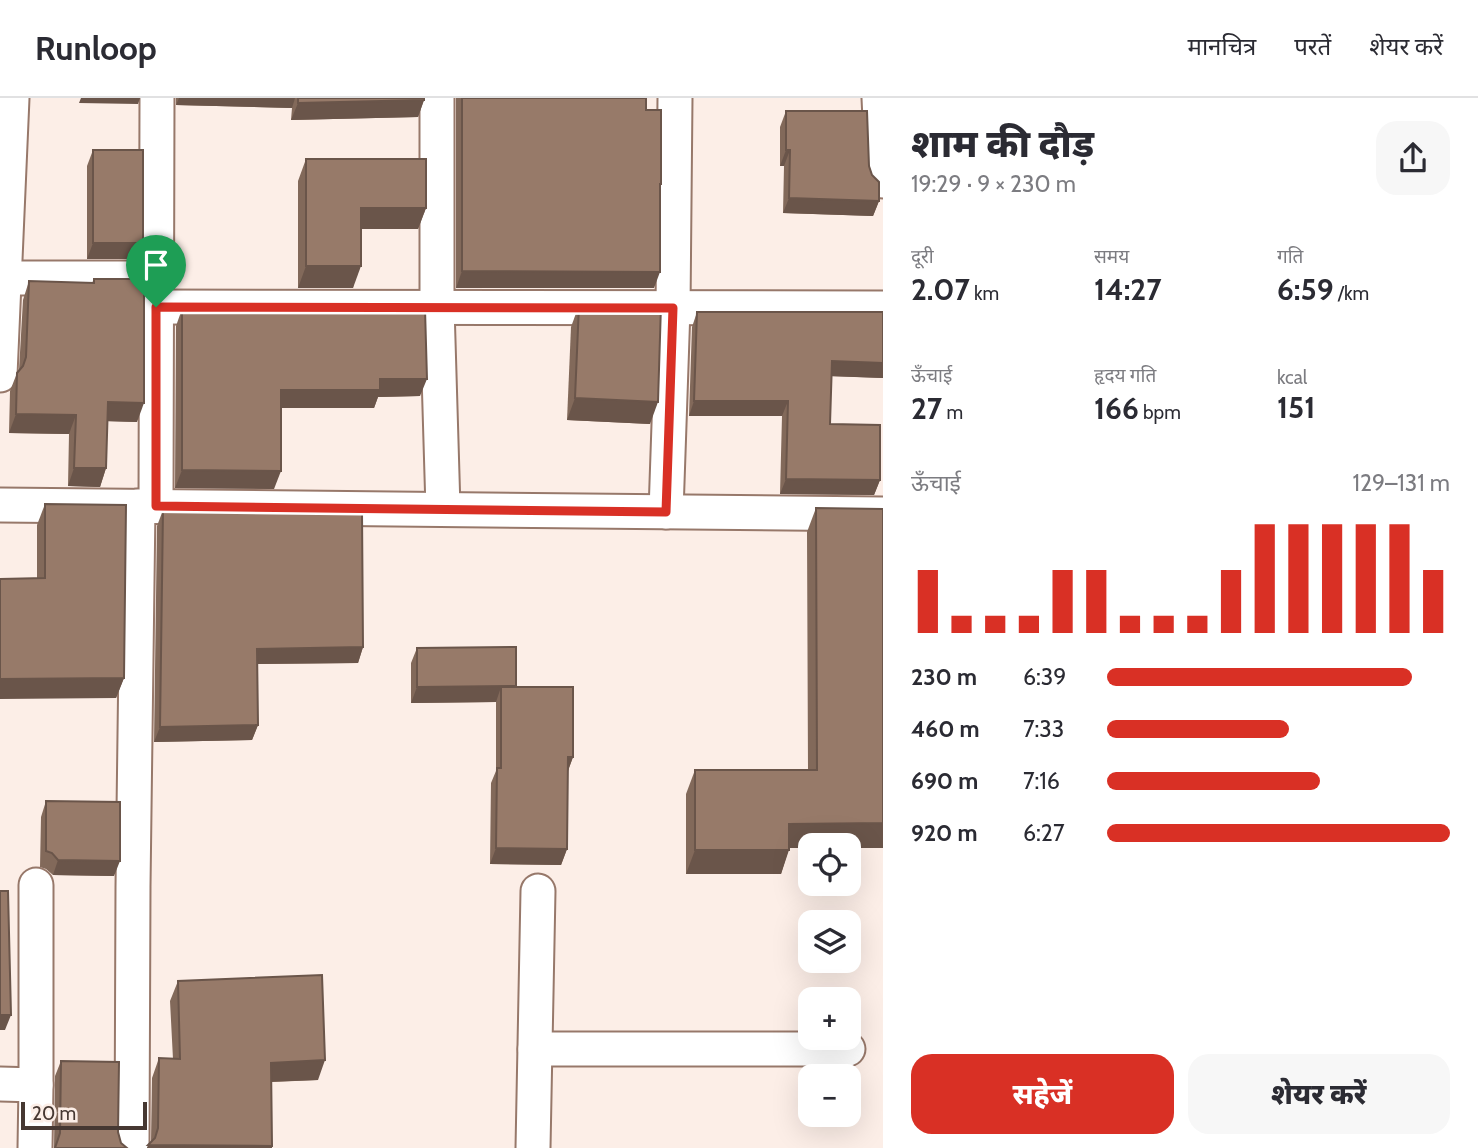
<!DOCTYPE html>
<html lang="hi">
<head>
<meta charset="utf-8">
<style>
  body { margin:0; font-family:Cabin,"Noto Sans Devanagari",sans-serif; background:#f7f7f7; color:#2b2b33; height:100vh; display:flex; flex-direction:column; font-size:26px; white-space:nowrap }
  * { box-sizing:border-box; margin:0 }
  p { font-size:23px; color:#7c7c81 }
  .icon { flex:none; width:38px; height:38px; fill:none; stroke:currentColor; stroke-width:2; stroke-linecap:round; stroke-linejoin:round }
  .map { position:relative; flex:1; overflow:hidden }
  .sheet { display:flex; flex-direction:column; background:#fff; width:595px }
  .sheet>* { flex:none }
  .tools { position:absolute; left:798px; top:735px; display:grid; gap:14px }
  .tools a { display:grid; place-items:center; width:63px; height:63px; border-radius:14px; background:#fff; box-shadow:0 7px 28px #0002; font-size:35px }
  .scale { position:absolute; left:21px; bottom:18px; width:126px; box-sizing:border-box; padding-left:7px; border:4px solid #463832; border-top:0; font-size:19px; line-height:24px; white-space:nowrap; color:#463832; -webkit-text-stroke:5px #fceee7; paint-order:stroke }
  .pin { position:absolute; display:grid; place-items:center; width:60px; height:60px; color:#fff; margin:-72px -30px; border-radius:50% 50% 50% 0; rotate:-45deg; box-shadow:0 0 7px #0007 }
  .pin .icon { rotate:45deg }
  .round { display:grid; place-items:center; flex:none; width:74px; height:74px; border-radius:21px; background:#f7f7f7 }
  .overview { display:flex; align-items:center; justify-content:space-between; height:119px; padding:0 28px }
  h1 { font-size:38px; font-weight:800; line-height:52px }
  .figures { display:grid; grid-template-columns:repeat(3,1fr); gap:10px; height:119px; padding:7px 28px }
  .figures div { display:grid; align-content:center }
  .figures b { font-size:30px; font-weight:800 }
  .figures small { font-size:19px; font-weight:400 }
  .figures p { font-size:19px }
  .chart { height:196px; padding:14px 28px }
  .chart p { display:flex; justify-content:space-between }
  .chart svg { width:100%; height:126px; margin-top:7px; stroke:#d93025; stroke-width:6 }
  .primary-button { display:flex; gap:14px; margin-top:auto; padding:14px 28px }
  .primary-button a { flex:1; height:80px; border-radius:21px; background:#d93025; color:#fff; font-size:28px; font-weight:800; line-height:80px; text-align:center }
  .primary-button a+a { background:#f7f7f7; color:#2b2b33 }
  ul { padding:0 28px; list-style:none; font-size:23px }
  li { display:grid; grid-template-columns:112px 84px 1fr; align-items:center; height:52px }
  li i { height:18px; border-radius:9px; background:#d93025 }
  header { display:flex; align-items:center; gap:42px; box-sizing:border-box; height:98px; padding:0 35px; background:#fff; border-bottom:2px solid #e1e1e2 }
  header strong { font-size:33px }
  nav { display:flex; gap:38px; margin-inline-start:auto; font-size:24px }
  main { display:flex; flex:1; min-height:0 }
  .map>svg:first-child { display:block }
</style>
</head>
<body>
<header>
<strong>Runloop</strong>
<nav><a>मानचित्र</a><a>परतें</a><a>शेयर करें</a></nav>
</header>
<main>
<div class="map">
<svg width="883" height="1050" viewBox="0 0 883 1050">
  <rect width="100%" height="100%" fill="#fceee7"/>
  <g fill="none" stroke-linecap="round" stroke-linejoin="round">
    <defs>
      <g id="minor">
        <polyline points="437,0 437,209 443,411"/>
        <polyline points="879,0 883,83"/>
        <polyline points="0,180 157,180"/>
        <polyline points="156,209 883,210"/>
        <polyline points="0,277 12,0"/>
        <polyline points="0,407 883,416"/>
        <polyline points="156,408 157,0"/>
        <polyline points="666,414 673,210 675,0"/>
        <polyline points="535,951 848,951"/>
        <polyline points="0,986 36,987"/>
        <polyline points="35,1050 36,987 36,787"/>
        <polyline points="132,1050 133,789 138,408"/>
        <polyline points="533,1050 538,793"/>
      </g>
    </defs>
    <!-- minor casing -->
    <use href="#minor" stroke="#97786a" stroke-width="37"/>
    <!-- minor -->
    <use href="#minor" stroke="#fff" stroke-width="33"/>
  </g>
  <!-- wall -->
  <g fill="#82695a">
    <polygon points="176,0 424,0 424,2 418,19 291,22 292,10 176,7"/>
    <polygon points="456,0 646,0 646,12 660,89 654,190 456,190"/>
    <polygon points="786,13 869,68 879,103 873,118 783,115 784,68 780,68 780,29"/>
    <polygon points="93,52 143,145 137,161 87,161 87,68"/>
    <polygon points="306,61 426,110 418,131 361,131 353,190 298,190 298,83"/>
    <polygon points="94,181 137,324 107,323 106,370 100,389 68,388 69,336 9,335 10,293 17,275 19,272 23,202 29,183 92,185"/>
    <polygon points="579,207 650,326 567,322 571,229"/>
    <polygon points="182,211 420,298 378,299 374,310 281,310 274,391 175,390 176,228"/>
    <polygon points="697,214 883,214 883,280 831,278 830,326 880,382 874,397 780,396 782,318 689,318 692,229"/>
    <polygon points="45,406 124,580 116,600 37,480 37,427"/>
    <polygon points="816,410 883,411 883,750 789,750 781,776 686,776 686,696 695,672 808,672 807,434"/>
    <polygon points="163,412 363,549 358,565 257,566 258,627 252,642 154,644 157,428"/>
    <polygon points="417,550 516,589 573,659 568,673 567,751 561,767 490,766 491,685 496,673 496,604 411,605 411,565"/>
    <polygon points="46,703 114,778 53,777 46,771 40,769 41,719"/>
    <polygon points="178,883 318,982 272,984 272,1050 147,1050 151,1044 152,980 159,960 173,961 170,903"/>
    <polygon points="61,963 118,1034 121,1045 127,1050 54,1050 55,978"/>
  </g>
  <!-- shaded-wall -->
  <g fill="#6a554a">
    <polygon points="81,0 140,0 138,6 79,5"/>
    <polygon points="179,0 295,0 292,10 176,7"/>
    <polygon points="424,2 418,19 291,22 298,5"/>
    <polygon points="786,52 790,52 784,68 780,68"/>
    <polygon points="789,100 879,103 873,118 783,115"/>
    <polygon points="361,110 426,110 418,131 353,131"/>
    <polygon points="93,145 143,145 137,161 87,161"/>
    <polygon points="306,168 361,168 353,190 298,190"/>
    <polygon points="462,173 660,174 654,190 456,190"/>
    <polygon points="832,263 883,265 883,280 826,278"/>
    <polygon points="380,281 427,281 420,298 378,299 374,310 274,310 281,292"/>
    <polygon points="575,300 658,304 650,326 567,322"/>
    <polygon points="694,303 788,303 782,318 689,318"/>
    <polygon points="108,304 144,305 137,324 101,323"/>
    <polygon points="16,316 76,317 69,336 9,335"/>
    <polygon points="74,370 106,370 100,389 68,388"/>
    <polygon points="182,372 281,373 274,391 175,390"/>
    <polygon points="786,381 880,382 874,397 780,396"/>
    <polygon points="363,549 358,565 251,566 257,551"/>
    <polygon points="124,580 116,600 0,601 0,581"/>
    <polygon points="516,588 501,589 496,604 411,605 417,589"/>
    <polygon points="258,627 252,642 154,644 160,629"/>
    <polygon points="568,659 573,659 567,675"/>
    <polygon points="883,725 883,750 849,750 849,747 810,747 810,750 781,750 789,726"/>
    <polygon points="496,750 567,751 561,767 490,766"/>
    <polygon points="695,752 789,752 781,776 686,776"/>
    <polygon points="58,762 120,763 114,778 53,777"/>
    <polygon points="0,917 11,917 5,932 0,932"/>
    <polygon points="325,962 318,982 264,984 271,965"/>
    <polygon points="148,1047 272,1048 272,1050 147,1050"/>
  </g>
  <!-- building -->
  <g fill="#977a69" stroke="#6a554a" stroke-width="2">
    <polygon points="298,0 424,0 424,2 298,5"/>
    <polygon points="462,0 646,0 646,12 661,12 661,86 660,86 660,174 462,173"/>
    <polygon points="786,13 867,13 869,68 872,77 879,84 879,103 789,100 790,52 786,52"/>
    <rect x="93" y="52" width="50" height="93"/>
    <polygon points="306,61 426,61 426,110 361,110 361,168 306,168"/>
    <polygon points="94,181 144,181 144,305 108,304 106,370 74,370 76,317 16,316 17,275 23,268 26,259 29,183 94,185"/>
    <polygon points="579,207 661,207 658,304 575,300"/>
    <polygon points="182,211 425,211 427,281 380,281 380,292 281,292 281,373 182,372"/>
    <polygon points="697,214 883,214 883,265 832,263 830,326 880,327 880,382 786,381 788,303 694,303"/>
    <polygon points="45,406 126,407 124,580 0,581 0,481 45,480"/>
    <polygon points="816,410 883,411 883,725 789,726 789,752 695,752 695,672 817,672"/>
    <polygon points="163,412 362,414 363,549 257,551 258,627 160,629"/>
    <polygon points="516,549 516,588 417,589 417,550"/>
    <polygon points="501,589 573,589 573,659 568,659 567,751 496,750 497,670 501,670"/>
    <polygon points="46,703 120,704 120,763 58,762 52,755 46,753"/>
    <polygon points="0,793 8,793 11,917 0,917"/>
    <polygon points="322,877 325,962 271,965 272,1048 148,1047 155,1040 158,1030 159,960 180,961 178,883"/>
    <polygon points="61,963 119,964 118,1034 121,1045 127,1050 55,1050 60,1035"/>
  </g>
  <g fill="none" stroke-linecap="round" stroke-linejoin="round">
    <defs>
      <polygon id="route" points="156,209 673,210 666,414 156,408"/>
    </defs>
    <!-- route casing -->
    <use href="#route" stroke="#fff" stroke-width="14"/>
    <!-- route -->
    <use href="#route" stroke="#d93025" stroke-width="9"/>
  </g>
</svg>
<div class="tools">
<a><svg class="icon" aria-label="locate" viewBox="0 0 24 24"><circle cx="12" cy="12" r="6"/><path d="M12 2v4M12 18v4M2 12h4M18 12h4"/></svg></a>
<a><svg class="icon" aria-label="layers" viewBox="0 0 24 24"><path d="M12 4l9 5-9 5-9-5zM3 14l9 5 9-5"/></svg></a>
<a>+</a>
<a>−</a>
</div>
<div class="scale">20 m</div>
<div class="pin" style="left:156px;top:209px;background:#1e9e55"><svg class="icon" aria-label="arrive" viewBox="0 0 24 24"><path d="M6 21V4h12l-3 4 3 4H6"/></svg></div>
</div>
<section class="sheet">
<div class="overview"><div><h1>शाम की दौड़</h1><p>19:29 · 9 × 230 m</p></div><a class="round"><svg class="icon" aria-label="share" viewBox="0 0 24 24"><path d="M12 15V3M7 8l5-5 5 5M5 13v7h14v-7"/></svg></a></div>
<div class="figures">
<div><p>दूरी</p><b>2.07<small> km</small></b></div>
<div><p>समय</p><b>14:27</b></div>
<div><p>गति</p><b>6:59<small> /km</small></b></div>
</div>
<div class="figures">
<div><p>ऊँचाई</p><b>27<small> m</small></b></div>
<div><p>हृदय गति</p><b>166<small> bpm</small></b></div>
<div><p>kcal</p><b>151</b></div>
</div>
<div class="chart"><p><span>ऊँचाई</span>129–131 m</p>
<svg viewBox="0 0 160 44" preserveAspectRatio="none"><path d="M5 44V22M15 44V38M25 44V38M35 44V38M45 44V22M55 44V22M65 44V38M75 44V38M85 44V38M95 44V22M105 44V6M115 44V6M125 44V6M135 44V6M145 44V6M155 44V22"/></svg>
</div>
<ul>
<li><b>230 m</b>6:39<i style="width:89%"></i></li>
<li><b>460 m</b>7:33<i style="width:53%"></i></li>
<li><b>690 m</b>7:16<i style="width:62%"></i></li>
<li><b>920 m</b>6:27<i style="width:100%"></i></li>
</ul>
<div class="primary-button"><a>सहेजें</a><a>शेयर करें</a></div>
</section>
</main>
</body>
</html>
